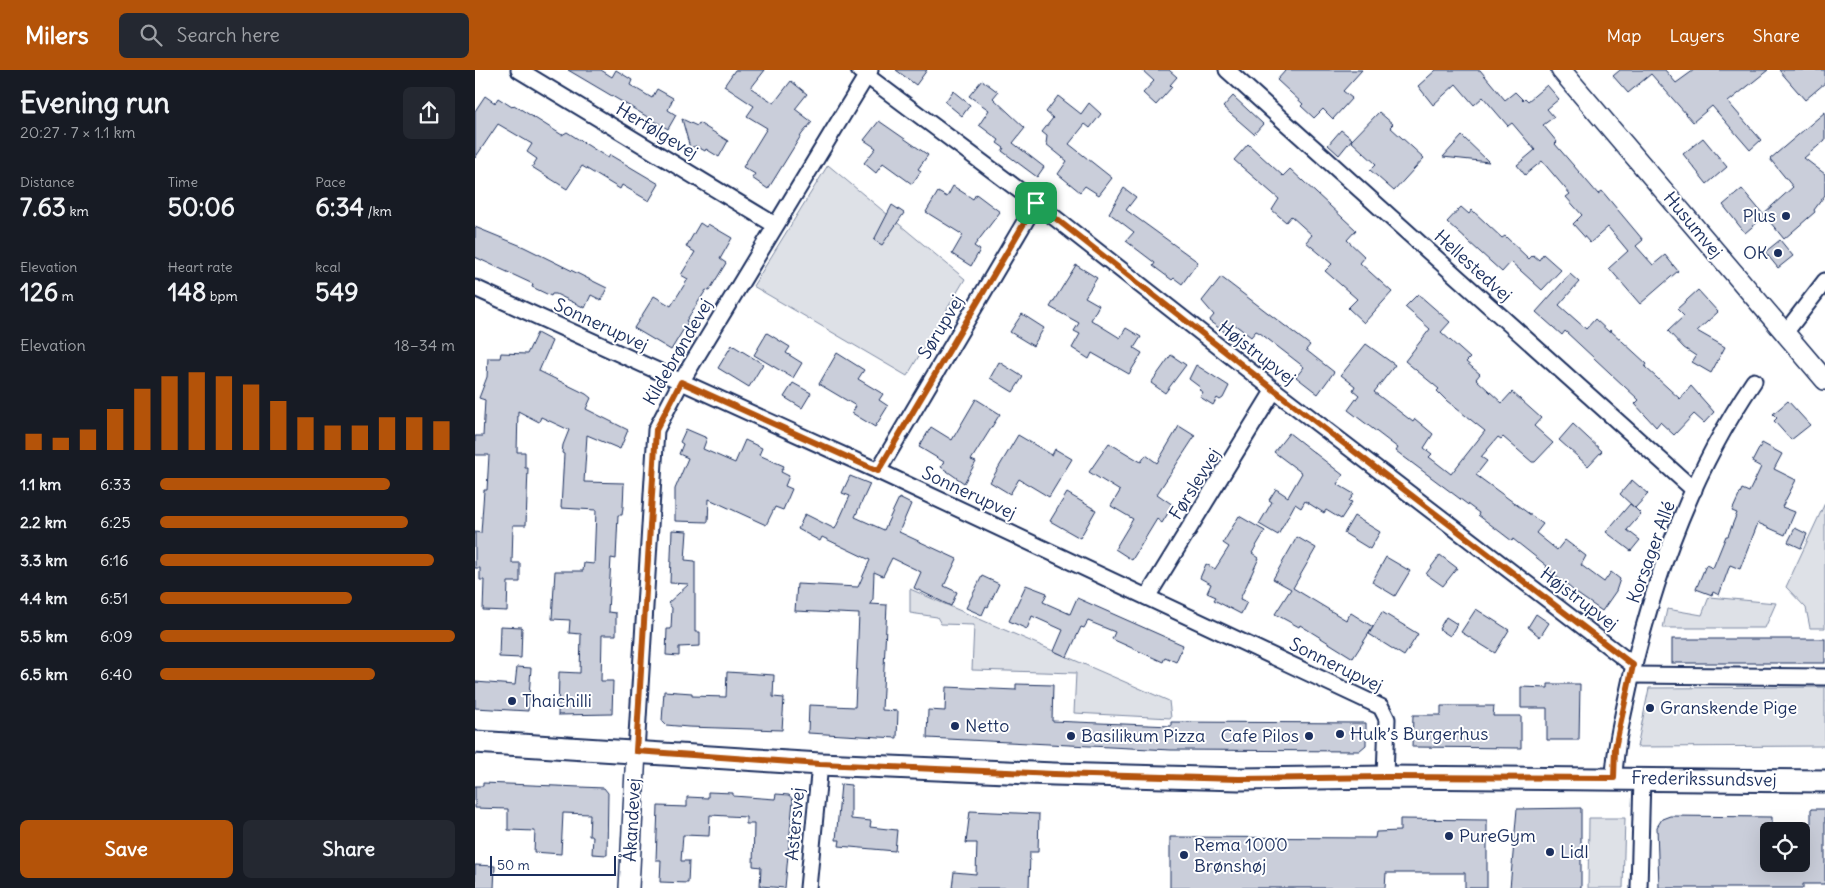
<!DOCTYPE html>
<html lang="en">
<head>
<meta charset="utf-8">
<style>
  body { margin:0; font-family:Delius,sans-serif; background:#242831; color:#f1f3f6; height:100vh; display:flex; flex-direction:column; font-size:19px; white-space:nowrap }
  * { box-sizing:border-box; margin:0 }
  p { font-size:16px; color:#9ea1a6 }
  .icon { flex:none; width:28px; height:28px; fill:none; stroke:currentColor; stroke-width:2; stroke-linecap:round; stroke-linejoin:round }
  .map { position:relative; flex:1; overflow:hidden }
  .side { display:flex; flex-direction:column; background:#171b24; width:475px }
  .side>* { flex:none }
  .tools { position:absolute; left:1285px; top:752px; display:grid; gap:10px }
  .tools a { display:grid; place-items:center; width:50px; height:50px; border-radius:8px; background:#171b24; box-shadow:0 5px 20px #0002; font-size:25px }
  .scale { position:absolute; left:15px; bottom:12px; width:126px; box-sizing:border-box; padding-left:5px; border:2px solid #1b2f5e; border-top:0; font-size:14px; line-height:18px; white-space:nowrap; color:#1b2f5e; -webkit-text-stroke:4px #fff; paint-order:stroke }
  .pin { position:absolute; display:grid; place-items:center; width:42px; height:42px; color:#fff; margin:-21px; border-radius:10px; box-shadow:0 2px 8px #0006 }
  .round { display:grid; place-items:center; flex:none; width:52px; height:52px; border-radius:8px; background:#242831 }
  .summary { display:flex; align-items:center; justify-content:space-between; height:85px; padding:0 20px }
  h1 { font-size:28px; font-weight:800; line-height:38px }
  .figures { display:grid; grid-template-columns:repeat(3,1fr); gap:8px; height:85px; padding:5px 20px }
  .figures div { display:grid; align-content:center }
  .figures b { font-size:25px; font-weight:800 }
  .figures small { font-size:14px; font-weight:400 }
  .figures p { font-size:14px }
  .chart { height:140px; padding:10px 20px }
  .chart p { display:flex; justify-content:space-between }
  .chart svg { width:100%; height:90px; margin-top:5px; stroke:#b45309; stroke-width:6 }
  .button { display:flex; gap:10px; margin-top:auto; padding:10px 20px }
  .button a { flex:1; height:58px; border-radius:8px; background:#b45309; color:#fff; font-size:20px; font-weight:800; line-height:58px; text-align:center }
  .button a+a { background:#242831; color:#f1f3f6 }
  ul { padding:0 20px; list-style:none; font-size:16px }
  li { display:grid; grid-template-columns:80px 60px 1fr; align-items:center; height:38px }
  li i { height:12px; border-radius:6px; background:#b45309 }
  header { display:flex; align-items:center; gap:30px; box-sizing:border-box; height:70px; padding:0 25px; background:#b45309; color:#fff }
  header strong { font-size:24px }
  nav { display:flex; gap:28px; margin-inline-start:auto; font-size:18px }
  .search { width:350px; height:45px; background:#242831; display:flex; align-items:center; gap:12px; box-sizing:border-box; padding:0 18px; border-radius:8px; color:#9ea1a6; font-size:19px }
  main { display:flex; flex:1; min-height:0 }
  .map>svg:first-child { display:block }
</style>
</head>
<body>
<header>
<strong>Milers</strong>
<div class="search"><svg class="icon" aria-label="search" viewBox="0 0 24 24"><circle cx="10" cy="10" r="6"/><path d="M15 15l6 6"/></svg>Search here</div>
<nav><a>Map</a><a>Layers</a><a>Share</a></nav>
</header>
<main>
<section class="side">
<div class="summary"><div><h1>Evening run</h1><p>20:27 · 7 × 1.1 km</p></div><a class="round"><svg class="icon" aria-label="share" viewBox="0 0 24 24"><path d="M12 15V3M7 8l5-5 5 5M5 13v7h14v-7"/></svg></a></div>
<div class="figures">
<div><p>Distance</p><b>7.63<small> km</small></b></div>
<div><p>Time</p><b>50:06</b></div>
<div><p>Pace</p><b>6:34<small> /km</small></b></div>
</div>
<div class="figures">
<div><p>Elevation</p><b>126<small> m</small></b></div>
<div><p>Heart rate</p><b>148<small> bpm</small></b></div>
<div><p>kcal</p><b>549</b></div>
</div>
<div class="chart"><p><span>Elevation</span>18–34 m</p>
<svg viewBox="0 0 160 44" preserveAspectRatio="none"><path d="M5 44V36M15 44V38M25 44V34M35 44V24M45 44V14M55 44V8M65 44V6M75 44V8M85 44V12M95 44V20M105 44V28M115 44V32M125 44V32M135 44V28M145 44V28M155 44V30"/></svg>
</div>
<ul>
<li><b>1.1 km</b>6:33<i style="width:78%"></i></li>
<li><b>2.2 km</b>6:25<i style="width:84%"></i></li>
<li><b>3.3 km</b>6:16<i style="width:93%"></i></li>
<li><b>4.4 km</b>6:51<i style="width:65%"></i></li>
<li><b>5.5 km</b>6:09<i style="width:100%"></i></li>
<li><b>6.5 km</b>6:40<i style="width:73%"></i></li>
</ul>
<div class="button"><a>Save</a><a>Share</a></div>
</section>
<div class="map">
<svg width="1350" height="818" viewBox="0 0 1350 818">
  <rect width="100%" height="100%" fill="#fff"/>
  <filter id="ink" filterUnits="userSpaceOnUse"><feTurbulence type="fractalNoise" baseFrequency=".02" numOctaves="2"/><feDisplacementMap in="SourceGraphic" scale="10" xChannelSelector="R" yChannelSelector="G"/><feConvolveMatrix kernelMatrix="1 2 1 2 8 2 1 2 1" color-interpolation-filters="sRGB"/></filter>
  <g filter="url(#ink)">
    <!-- green -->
    <g fill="#dee1e7" stroke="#7c88a2">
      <polygon points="353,95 490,209 432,306 278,216"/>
      <polygon points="1350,433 1350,558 1335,558 1331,538 1311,517"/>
      <polygon points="435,519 694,631 696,648 599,643 601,603 497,600 499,555 466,554 462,547 435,543"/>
      <polygon points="1234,527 1301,533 1290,558 1188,558 1192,539 1227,545"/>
      <polygon points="1350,617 1350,676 1162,677 1174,618"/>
      <polygon points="1114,748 1150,748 1148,818 1113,818"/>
    </g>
    <!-- building -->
    <g fill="#caceda" stroke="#1b2f5e">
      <polygon points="93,0 126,0 137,7 141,0 157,10 155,15 177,28 182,19 198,28 193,40 201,45 193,59"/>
      <polygon points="260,0 290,0 276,18 299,33 316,11 332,24 320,39 337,52 327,64 293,119 277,108 280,104 268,97 292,58 272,46 279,36 249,16"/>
      <polygon points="421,0 452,0 441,15"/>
      <polygon points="667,0 694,0 702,7 695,15 697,17 681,35 668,23 679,11"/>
      <polygon points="811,0 887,0 868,21 877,28 858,49 848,39 839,48 826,36 828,34 802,10"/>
      <polygon points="961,0 1005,0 1030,30 1040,22 1048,30 1050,28 1053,31 1072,15 1084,29 1072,39 1079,47 1068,55 1082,72 1080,74 1123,124 1127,121 1168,170 1161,176 1178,195 1190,185 1203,201 1165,234 1134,198 1153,181 1133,157 1115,173 1098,154 1107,145 1091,127 1095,124 1067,91 1050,105 1042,95 1060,80 1037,53 1033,56 1008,27 999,35 981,14 958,35 943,16"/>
      <polygon points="1145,0 1190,0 1201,13 1219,0 1293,0 1253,32 1286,70 1275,80 1237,36 1218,52 1176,4 1153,23 1138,6"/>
      <polygon points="1304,0 1350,0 1350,13 1330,30"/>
      <polygon points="507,10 523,22 518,28 550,58 538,73 569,97 562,107 527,81 529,78 522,73 524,70 504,55 514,40 494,26"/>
      <polygon points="478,21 495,35 487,46 470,32"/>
      <polygon points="10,26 20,33 23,28 37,37 39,35 87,65 92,62 133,88 135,85 184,114 174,131 147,115 145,119 107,96 92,119 57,97 62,89 52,82 57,74 23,54 0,88 0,41"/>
      <polygon points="583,26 606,44 614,33 626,44 615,58 610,54 594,74 637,108 624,125 610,116 605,122 583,104 592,91 571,74 572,66 567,62 578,48 571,42"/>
      <polygon points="758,26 788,54 779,64 748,37"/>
      <polygon points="904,42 918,54 915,57 949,88 919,121 895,100 901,94 876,71"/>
      <polygon points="1350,42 1350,70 1329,88 1350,104 1350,125 1339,140 1340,142 1309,169 1290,146 1270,163 1248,135 1267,119 1288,144 1318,117 1295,89"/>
      <polygon points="207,49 222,56 224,53 253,71 244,87 231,79 230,81 221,76 215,78"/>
      <polygon points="404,51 453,85 443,99 446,101 437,114 408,93 401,103 389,93 401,78 389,70"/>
      <polygon points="866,60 877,69 864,85 853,75"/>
      <polygon points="987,66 1014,92 968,87"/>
      <polygon points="1228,68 1252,97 1232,114 1208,84"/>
      <polygon points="773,74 808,106 815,99 881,160 872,170 890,187 885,193 917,222 889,253 873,238 882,229 850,201 857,194 831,172 837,165 816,146 811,152 797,140 804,129 759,90"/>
      <polygon points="478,116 498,129 501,124 525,142 499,176 505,180 496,196 477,184 488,165 451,142 463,122 472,127"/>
      <polygon points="649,118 661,127 651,140 723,192 707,214 699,208 697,210 678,196 680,193 651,171 659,162 634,143"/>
      <polygon points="417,135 429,143 407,175 399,170"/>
      <polygon points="986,137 994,144 997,140 1027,168 1030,166 1054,189 1058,185 1064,190 1068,184 1086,200 1067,220 1036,192 1027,202 972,152"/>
      <polygon points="225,153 231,157 233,154 257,168 245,189 251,193 234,221 231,220 211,251 213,252 196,280 159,258 179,226 196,236 213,209 206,205 220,182 211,177"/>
      <polygon points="0,157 49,177 132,218 126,230 116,225 110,238 81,224 77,224 76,226 57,217 58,214 0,187"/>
      <polygon points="1305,170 1318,186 1303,198 1290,182"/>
      <polygon points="601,195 622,208 610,227 624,235 616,250 645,268 651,258 666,267 659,278 667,283 654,304 617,283 614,289 597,278 605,264 599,261 604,253 575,237"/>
      <polygon points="1095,204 1104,212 1084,235 1111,259 1120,249 1134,262 1135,260 1172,294 1170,297 1205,329 1216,316 1239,342 1229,353 1219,344 1199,365 1185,352 1181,357 1160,334 1164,330 1090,261 1087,265 1061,242"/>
      <polygon points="746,207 835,275 831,280 859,302 843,324 821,307 829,297 785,263 781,261 776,267 759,254 751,263 734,251 739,245 727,231"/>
      <polygon points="1223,220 1243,242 1222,261 1250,277 1236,303 1217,292 1221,286 1209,278 1193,261 1209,246 1202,239"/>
      <polygon points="943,224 975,252 966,262 995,288 991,292 1005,304 1001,309 1027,333 1037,322 1066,348 1059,356 1078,373 1060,392 1057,392 1028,367 1026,369 1023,367 1006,387 1012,391 1001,405 1068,454 1061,463 1082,480 1090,470 1111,486 1106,495 1129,512 1136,502 1145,509 1141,521 1127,541 1104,525 1071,498 1072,496 1038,469 1037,471 1003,445 1004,443 921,381 923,378 873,340 884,325 878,320 880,316 866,305 891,274 920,295 899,322 938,352 940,349 958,364 949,378 957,384 954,387 976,404 1010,361 972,331 962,321 964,319 930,291 955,259 930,237"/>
      <polygon points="547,244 569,258 558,276 535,262"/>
      <polygon points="62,263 77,271 64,301 111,324 116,328 111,339 153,360 145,379 112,365 109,412 149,413 148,437 147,445 143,445 141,489 136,488 133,542 141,543 141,565 127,565 126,611 138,611 137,644 83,645 84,602 105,603 106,564 94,563 95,550 77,549 80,501 108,501 109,493 119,494 121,440 86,438 89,384 87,383 88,375 94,360 66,347 64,352 43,341 42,382 50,382 50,398 53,398 51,455 38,455 37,493 45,493 45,512 33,512 32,541 8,540 9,510 5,510 5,498 0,498 0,462 6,463 9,420 12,420 14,385 0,385 0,366 8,366 10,330 4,328 12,307 13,288 25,288 26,283 52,284"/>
      <polygon points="292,263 315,277 311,283 327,293 318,308 279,285"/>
      <polygon points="257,275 288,294 274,317 243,298"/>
      <polygon points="362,283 389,300 383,309 408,324 404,330 413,336 400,357 377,343 381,336 344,314"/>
      <polygon points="696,285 711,295 690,323 676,313"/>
      <polygon points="524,292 548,307 538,322 515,308"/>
      <polygon points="721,295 754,316 748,328 745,330 742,328 738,335 725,327 728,322 724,320 726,318 714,309"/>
      <polygon points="318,313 336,323 327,338 309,327"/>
      <polygon points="501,329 525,344 496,390 501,392 489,413 466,397 469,392 444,377 456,357 477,370"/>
      <polygon points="1313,331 1335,355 1316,370 1299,351 1302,348 1298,344"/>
      <polygon points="1098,354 1127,381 1113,396 1084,370"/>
      <polygon points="704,356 720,366 682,424 698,435 687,453 682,449 657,490 640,479 658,449 636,436 645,421 614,402 634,373 666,392 671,385 682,393"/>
      <polygon points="211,359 232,368 228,379 260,393 270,370 287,378 284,385 309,396 306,402 314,406 310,416 317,419 308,440 300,437 291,455 234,429 233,452 200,451 200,419 213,388 204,384 208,374 205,372"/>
      <polygon points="814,363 868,405 862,414 879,424 874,431 877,432 866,449 851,440 849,443 830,431 826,438 820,434 803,465 784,454 797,432 794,430 801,419 813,427 827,403 799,382"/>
      <polygon points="543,365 577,385 580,379 597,389 574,427 544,409 535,424 515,412"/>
      <polygon points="1287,373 1307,384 1299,399 1321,410 1307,437 1320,442 1310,465 1283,453 1265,499 1255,495 1244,525 1238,522 1237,525 1221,519 1231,495 1238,498 1251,466 1253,466 1262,443 1257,441 1267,419 1274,422 1286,397 1277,392"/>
      <polygon points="375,406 395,414 380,447 409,460 424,428 436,434 424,462 482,489 469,516 482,522 476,536 439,518 446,502 417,488 408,506 399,502 398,529 395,534 412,535 407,640 423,641 422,668 333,663 334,635 380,637 384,544 320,541 322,514 383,517 395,490 347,467 345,471 323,459 330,444 360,459 375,426 367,423"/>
      <polygon points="1157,410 1173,424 1160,438 1166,444 1152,460 1165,470 1156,481 1131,462 1155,434 1160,438 1145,424"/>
      <polygon points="592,423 621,440 605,468 575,451"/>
      <polygon points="764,446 790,461 777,483 784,488 765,529 772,532 766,544 739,530 741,527 732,523 736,514 725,508 731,494 740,499 754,477 748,473"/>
      <polygon points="879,446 905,462 895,479 869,463"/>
      <polygon points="1320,458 1332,464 1326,478 1313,472"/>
      <polygon points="197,460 212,461 210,490 220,491 220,562 225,562 225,576 204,577 204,586 191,585 192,559 196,559 197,538 193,533 214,514 195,513"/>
      <polygon points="822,467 841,478 818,518 871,550 876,543 898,557 878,588 825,555 824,557 800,544 816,519 798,509"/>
      <polygon points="965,485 982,498 968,516 951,504"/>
      <polygon points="911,487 935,501 920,526 897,512"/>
      <polygon points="507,506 524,514 513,537 511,536 507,545 491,538"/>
      <polygon points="551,515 572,523 568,532 595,544 602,528 708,575 701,592 690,587 688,592 637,569 640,562 613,551 609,558 606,557 592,587 579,581 588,560 557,546 552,559 534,551"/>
      <polygon points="1001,539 1034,560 1020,583 986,562"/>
      <polygon points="907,542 943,564 929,586 894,564"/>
      <polygon points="1061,544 1074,553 1065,567 1053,557"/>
      <polygon points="971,547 982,554 975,566 964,559"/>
      <polygon points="25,556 47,557 46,588 24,587"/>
      <rect x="1197" y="569" width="153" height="24"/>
      <polygon points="42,597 56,598 53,641 0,638 0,612 40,615"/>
      <polygon points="252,602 299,605 298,627 309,628 307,660 213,657 191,655 187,651 189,621 217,623 217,626 251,627"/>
      <polygon points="541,614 578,615 577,651 696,656 696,652 891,653 891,675 884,681 696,680 452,668 453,640 470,641 471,617 541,620"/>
      <polygon points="1073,614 1105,614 1104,670 1072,670 1072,638 1046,638 1046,617 1073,618"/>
      <polygon points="966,636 1019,636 1018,646 1046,646 1046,678 937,677 938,645 966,645"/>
      <polygon points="8,713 129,718 133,723 132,785 117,784 118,766 114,766 115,744 88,743 86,784 59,782 60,761 33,760 33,739 0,738 0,716 8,716"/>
      <polygon points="366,714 376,715 376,749 396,751 395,757 422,760 420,781 364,776 365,770 361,770"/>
      <polygon points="233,722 258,723 258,726 300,729 301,724 314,725 318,730 310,818 285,816 286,797 278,796 279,754 271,754 271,747 235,745 234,766 208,765 206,791 214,791 213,813 185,812 186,790 181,790 183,736 212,737 212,727 233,728"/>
      <polygon points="1106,738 1106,818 1035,818 1042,739"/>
      <polygon points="1336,739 1350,739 1350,814 1328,814 1328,818 1184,818 1182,757 1187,749 1195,746 1297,747 1297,761 1294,761 1294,794 1326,794 1326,783 1336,783"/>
      <polygon points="495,741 564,744 563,782 555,782 554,818 477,818 479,802 501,804 502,773 491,773"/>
      <polygon points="925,749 1012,750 1012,818 990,818 990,803 911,803 910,818 695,818 695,767 900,768 901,762 925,761"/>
      <polygon points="0,795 20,796 19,818 0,818"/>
    </g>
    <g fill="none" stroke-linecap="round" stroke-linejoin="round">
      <defs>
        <g id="minor">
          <polyline points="44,0 300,155"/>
          <polyline points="384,0 561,133 799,320 1158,595"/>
          <polyline points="752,0 1219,420"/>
          <polyline points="0,218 403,401 906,637 912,649 910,707"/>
          <polyline points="1310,263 1350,211"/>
          <polyline points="403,401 561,133"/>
          <polyline points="672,527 799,320"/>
          <polyline points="1157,605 1350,607"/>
          <polyline points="161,681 181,360 206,312 395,0"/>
          <path d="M1139,708c1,-34 10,-66 17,-100 24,-104 63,-209 123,-297"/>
          <polyline points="333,818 345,694"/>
          <polyline points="1164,818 1167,708"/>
        </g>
        <g id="tertiary">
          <polyline points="1086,0 1350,310"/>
          <polyline points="154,818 161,681"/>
        </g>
        <polyline id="secondary" points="0,672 345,694 579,704 764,709 910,707 1350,711"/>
      </defs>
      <!-- minor casing -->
      <use href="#minor" stroke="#1b2f5e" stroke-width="19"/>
      <!-- tertiary casing -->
      <use href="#tertiary" stroke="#1b2f5e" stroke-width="22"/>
      <!-- secondary casing -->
      <use href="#secondary" stroke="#1b2f5e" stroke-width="25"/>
      <!-- minor -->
      <use href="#minor" stroke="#fff" stroke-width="15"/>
      <!-- tertiary -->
      <use href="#tertiary" stroke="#fff" stroke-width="19"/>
      <!-- secondary -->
      <use href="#secondary" stroke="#fff" stroke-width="21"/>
    </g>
  </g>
  <g fill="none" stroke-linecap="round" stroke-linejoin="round" filter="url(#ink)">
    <defs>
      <polygon id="route" points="561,133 799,320 1158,595 1140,678 1139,708 910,707 764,709 579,704 345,694 161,681 181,360 206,312 403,401"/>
    </defs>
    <!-- route casing -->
    <use href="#route" stroke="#fff" stroke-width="10"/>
    <!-- route -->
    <use href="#route" stroke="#b45309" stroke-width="6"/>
  </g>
  <!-- markers -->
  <g fill="#1b2f5e" stroke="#fff" stroke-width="2">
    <circle cx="1311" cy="146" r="5"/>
    <circle cx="1303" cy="183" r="5"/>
    <circle cx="37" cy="631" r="5"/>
    <circle cx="1175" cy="638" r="5"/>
    <circle cx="480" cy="656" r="5"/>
    <circle cx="865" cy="664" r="5"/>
    <circle cx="596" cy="666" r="5"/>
    <circle cx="834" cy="666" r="5"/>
    <circle cx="974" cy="766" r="5"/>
    <circle cx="1075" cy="782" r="5"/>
    <circle cx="709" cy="785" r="5"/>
  </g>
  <g text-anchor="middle" stroke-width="4" stroke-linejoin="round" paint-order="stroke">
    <!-- street labels -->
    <g font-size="18" fill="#1b2f5e" stroke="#fff">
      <text transform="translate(182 61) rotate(31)" y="6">Herfølgevej</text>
      <text transform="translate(1218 155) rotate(50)" y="6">Husumvej</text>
      <text transform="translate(998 196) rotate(42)" y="6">Hellestedvej</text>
      <text transform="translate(126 255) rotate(25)" y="6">Sonnerupvej</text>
      <text transform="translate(466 257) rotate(-59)" y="6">Sørupvej</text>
      <text transform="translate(203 282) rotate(-60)" y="6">Kildebrøndevej</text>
      <text transform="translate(782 283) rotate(38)" y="6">Højstrupvej</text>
      <text transform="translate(720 414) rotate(-58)" y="6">Førslevvej</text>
      <text transform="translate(494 423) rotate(25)" y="6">Sonnerupvej</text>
      <text transform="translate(1176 482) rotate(-70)" y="6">Korsager Allé</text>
      <text transform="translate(1104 529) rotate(37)" y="6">Højstrupvej</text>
      <text transform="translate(861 595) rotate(26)" y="6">Sonnerupvej</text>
      <text transform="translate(1229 709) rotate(1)" y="6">Frederikssundsvej</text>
      <text transform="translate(157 750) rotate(-87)" y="6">Åkandevej</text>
      <text transform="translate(320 754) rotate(-85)" y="6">Astersvej</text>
    </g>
    <!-- poi labels -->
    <g font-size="18" fill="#1b2f5e" stroke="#fff" text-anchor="start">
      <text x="1301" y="152" text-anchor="end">Plus</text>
      <text x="1293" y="189" text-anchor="end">OK</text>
      <text x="47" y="637">Thaichilli</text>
      <text x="1185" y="644">Granskende Pige</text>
      <text x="490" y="662">Netto</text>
      <text x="875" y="670">Hulk’s Burgerhus</text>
      <text x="606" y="672">Basilikum Pizza</text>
      <text x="824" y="672" text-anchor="end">Cafe Pilos</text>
      <text x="984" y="772">PureGym</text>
      <text x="719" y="781">Rema 1000<tspan x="719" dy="21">Brønshøj</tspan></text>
      <text x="1085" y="788">Lidl</text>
    </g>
  </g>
</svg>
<div class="tools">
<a><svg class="icon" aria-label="locate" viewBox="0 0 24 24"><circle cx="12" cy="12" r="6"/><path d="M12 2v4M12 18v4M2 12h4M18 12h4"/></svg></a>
</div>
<div class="scale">50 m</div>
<div class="pin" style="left:561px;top:133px;background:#1e9e55"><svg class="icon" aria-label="arrive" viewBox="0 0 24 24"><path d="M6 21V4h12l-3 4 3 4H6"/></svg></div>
</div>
</main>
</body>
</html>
